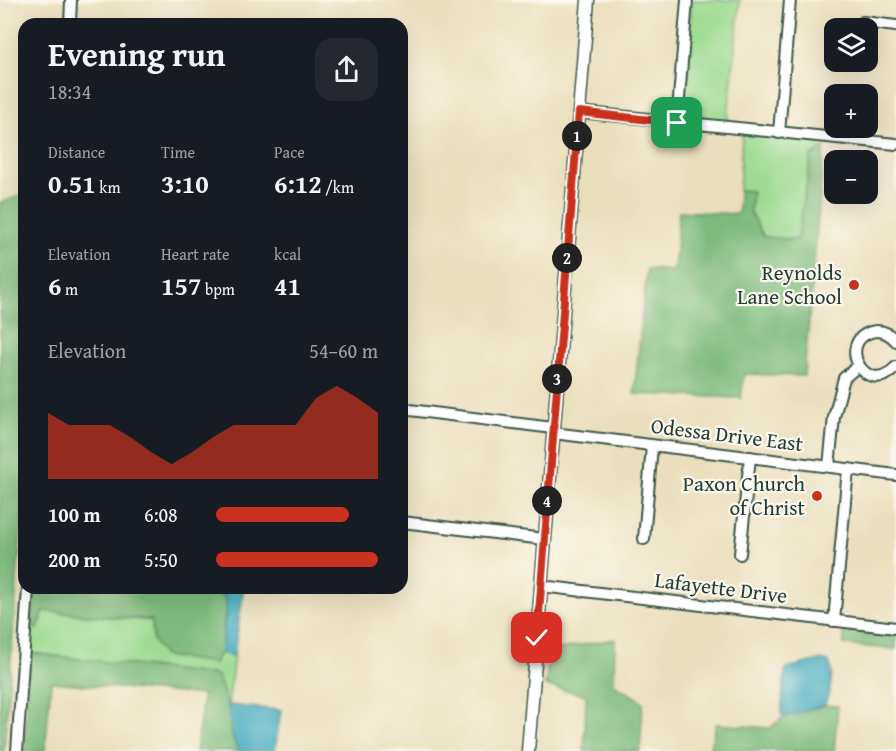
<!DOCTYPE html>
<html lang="en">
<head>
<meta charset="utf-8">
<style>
  body { margin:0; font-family:"Gentium Book Plus",serif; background:#242831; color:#f1f3f6; height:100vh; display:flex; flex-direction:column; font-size:22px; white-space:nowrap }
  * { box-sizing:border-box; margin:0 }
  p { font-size:20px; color:#9ea1a6 }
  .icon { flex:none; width:33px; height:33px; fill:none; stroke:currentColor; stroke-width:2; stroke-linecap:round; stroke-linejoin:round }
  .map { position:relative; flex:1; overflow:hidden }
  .sheet { position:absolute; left:18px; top:18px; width:390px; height:576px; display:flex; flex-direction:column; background:#171b24; border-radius:18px; box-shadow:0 6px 24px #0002 }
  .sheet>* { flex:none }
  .controls { position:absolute; left:824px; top:18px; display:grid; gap:12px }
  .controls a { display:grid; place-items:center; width:54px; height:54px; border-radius:12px; background:#171b24; box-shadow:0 6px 24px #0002; font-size:30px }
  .pin { position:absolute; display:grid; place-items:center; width:51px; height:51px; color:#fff; margin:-26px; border-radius:12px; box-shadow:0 3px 9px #0006 }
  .km { position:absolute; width:30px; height:30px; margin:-15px; border-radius:50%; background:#222; color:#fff; font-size:16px; line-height:30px; text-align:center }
  .round { display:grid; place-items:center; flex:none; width:63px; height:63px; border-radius:18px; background:#242831 }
  .overview { display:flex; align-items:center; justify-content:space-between; height:102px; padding:0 30px }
  h1 { font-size:33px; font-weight:800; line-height:45px }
  .stats { display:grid; grid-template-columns:repeat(3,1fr); gap:9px; height:102px; padding:6px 30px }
  .stats div { display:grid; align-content:center }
  .stats b { font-size:26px; font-weight:800 }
  .stats small { font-size:16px; font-weight:400 }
  .stats p { font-size:16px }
  .chart { height:168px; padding:12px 30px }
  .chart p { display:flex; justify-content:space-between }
  .chart svg { width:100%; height:108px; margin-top:6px; fill:#c8321e; opacity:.7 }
  ul { padding:0 30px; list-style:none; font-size:20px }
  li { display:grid; grid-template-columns:96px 72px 1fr; align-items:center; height:45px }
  li i { height:15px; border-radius:8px; background:#c8321e }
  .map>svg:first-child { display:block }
</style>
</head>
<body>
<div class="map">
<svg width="896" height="751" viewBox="0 0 896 751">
  <rect width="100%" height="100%" fill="#fbf7ec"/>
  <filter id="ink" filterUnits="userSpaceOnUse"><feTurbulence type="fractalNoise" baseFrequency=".0167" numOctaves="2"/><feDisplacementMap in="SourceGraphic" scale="12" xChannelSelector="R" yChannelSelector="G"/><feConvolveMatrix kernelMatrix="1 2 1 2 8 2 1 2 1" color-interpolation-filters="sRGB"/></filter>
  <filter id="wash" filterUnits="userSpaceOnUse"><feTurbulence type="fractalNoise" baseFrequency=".008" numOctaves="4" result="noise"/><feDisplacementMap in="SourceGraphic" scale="24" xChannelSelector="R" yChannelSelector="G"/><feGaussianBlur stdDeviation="1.35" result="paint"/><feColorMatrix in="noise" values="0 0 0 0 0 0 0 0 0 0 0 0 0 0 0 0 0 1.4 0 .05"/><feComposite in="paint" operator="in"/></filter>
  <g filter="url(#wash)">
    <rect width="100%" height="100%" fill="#eadfbc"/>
    <!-- green -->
    <g fill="#9cdb91" stroke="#5e8c62" stroke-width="1.5">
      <polygon points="692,0 740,0 727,125 687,121 682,111"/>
      <polygon points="742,134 825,141 824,149 811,156 798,240 764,237 750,212 752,191 739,190"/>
      <polygon points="44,611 152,621 153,640 214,663 221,652 231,657 234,655 228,705 217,675 30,653 32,628 38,629"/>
    </g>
    <!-- forest -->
    <g fill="#7dbb7b" stroke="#4e7c58" stroke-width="1.5">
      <polygon points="824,149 804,376 744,374 741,398 634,394 647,269 674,271 679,211 738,214 739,190 752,191 750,212 764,237 797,240 811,156"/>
      <polygon points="24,194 24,489 4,751 0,751 0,203"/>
      <polygon points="35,588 215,588 215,591 227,601 228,608 224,618 221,652 214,663 164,656 153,640 152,620 44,611 37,629 32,628"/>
      <polygon points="843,627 896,632 896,649 844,645"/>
      <polygon points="615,639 614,684 643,702 640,751 584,751 586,695 545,686 550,651"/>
      <polygon points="30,653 217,675 228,705 232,735 238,751 196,751 203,695 51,682 45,751 24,751"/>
      <polygon points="824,705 838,706 834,751 709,751 716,724 770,728 784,717"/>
    </g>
    <!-- water -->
    <g fill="#3ea8be" stroke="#2e7279" stroke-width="1.5">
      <path d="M215,588h29l-10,67 -3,2 -10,-5c0,-8 7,-49 5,-52 -3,-3 -8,-6 -11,-9z"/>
      <path d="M819,660l10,2c6,11 1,33 -5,43l-40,12 -3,-3 4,-43 2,-3z"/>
      <polygon points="228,705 281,710 275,751 238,751 232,735"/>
    </g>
  </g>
  <g filter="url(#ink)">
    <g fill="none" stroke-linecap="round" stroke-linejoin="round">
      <defs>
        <g id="minor">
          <polyline points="863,22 896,26"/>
          <polyline points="70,24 71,0"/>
          <polyline points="579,112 896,144"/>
          <polyline points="677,123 687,0"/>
          <polyline points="779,133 790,0"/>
          <path d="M896,341c-7,-8 -15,-12 -25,-9 -35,11 -5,67 25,35"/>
          <polyline points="402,409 553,428"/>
          <polyline points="553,433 896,475"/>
          <polyline points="829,466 834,417 844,378 858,366"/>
          <polyline points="402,522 544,539"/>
          <polyline points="644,539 652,446"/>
          <polyline points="740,554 750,457"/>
          <polyline points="541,586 896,628"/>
          <polyline points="834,621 848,469"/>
          <polyline points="17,751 28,588"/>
        </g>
        <polyline id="major" points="528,751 588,0"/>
      </defs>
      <!-- minor casing -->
      <use href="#minor" stroke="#3d5548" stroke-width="14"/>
      <!-- major casing -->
      <use href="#major" stroke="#3d5548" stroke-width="15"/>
      <!-- minor -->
      <use href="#minor" stroke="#fff" stroke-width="10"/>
      <!-- major -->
      <use href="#major" stroke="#fff" stroke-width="12"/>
    </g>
  </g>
  <g fill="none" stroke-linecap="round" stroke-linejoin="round" filter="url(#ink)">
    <defs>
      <polyline id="route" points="537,638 579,112 677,123"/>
    </defs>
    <!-- route casing -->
    <use href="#route" stroke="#fff" stroke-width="12"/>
    <!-- route -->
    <use href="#route" stroke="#c8321e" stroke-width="8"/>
  </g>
  <!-- markers -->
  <g fill="#c8321e" stroke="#fbf7ec" stroke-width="2">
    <circle cx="854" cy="285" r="6"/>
    <circle cx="817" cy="496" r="6"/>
  </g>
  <g text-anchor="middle" stroke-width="4.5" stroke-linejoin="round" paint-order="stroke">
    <!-- poi labels -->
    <g font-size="21" fill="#1f3d34" stroke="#fbf7ec" text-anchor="end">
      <text x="842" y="280">Reynolds<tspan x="842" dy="24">Lane School</tspan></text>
      <text x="805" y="491">Paxon Church<tspan x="805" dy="24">of Christ</tspan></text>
    </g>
    <!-- street labels -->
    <g font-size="21" fill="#1f3d34" stroke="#fbf7ec">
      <text transform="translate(727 435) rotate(7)" y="7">Odessa Drive East</text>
      <text transform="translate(721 588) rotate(7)" y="7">Lafayette Drive</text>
    </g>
  </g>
</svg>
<div class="controls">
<a><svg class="icon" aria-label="layers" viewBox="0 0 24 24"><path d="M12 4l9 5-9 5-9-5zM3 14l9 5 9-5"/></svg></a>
<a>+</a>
<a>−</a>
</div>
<div class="pin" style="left:677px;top:123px;background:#1e9e55"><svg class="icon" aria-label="arrive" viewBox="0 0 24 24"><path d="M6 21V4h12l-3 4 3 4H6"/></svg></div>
<div class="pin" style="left:537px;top:638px;background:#d93025"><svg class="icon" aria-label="check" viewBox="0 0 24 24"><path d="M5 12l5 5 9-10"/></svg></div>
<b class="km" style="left:577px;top:136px">1</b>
<b class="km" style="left:567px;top:258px">2</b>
<b class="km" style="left:557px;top:379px">3</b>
<b class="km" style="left:547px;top:501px">4</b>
<section class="sheet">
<div class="overview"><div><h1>Evening run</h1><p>18:34</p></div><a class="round"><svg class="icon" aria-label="share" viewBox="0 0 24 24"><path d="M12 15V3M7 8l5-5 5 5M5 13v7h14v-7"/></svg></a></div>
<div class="stats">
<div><p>Distance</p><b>0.51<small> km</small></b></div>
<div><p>Time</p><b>3:10</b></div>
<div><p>Pace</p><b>6:12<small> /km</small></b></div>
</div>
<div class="stats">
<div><p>Elevation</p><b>6<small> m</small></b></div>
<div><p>Heart rate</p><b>157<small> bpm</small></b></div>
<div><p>kcal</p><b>41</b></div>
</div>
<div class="chart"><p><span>Elevation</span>54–60 m</p>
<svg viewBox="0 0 160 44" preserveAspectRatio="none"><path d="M0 44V17L10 22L20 22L30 22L40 27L50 33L60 38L70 33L80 27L90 22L100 22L110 22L120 22L130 11L140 6L150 11L160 17V44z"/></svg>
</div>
<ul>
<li><b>100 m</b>6:08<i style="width:82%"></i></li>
<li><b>200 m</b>5:50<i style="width:100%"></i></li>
</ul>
</section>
</div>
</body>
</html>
